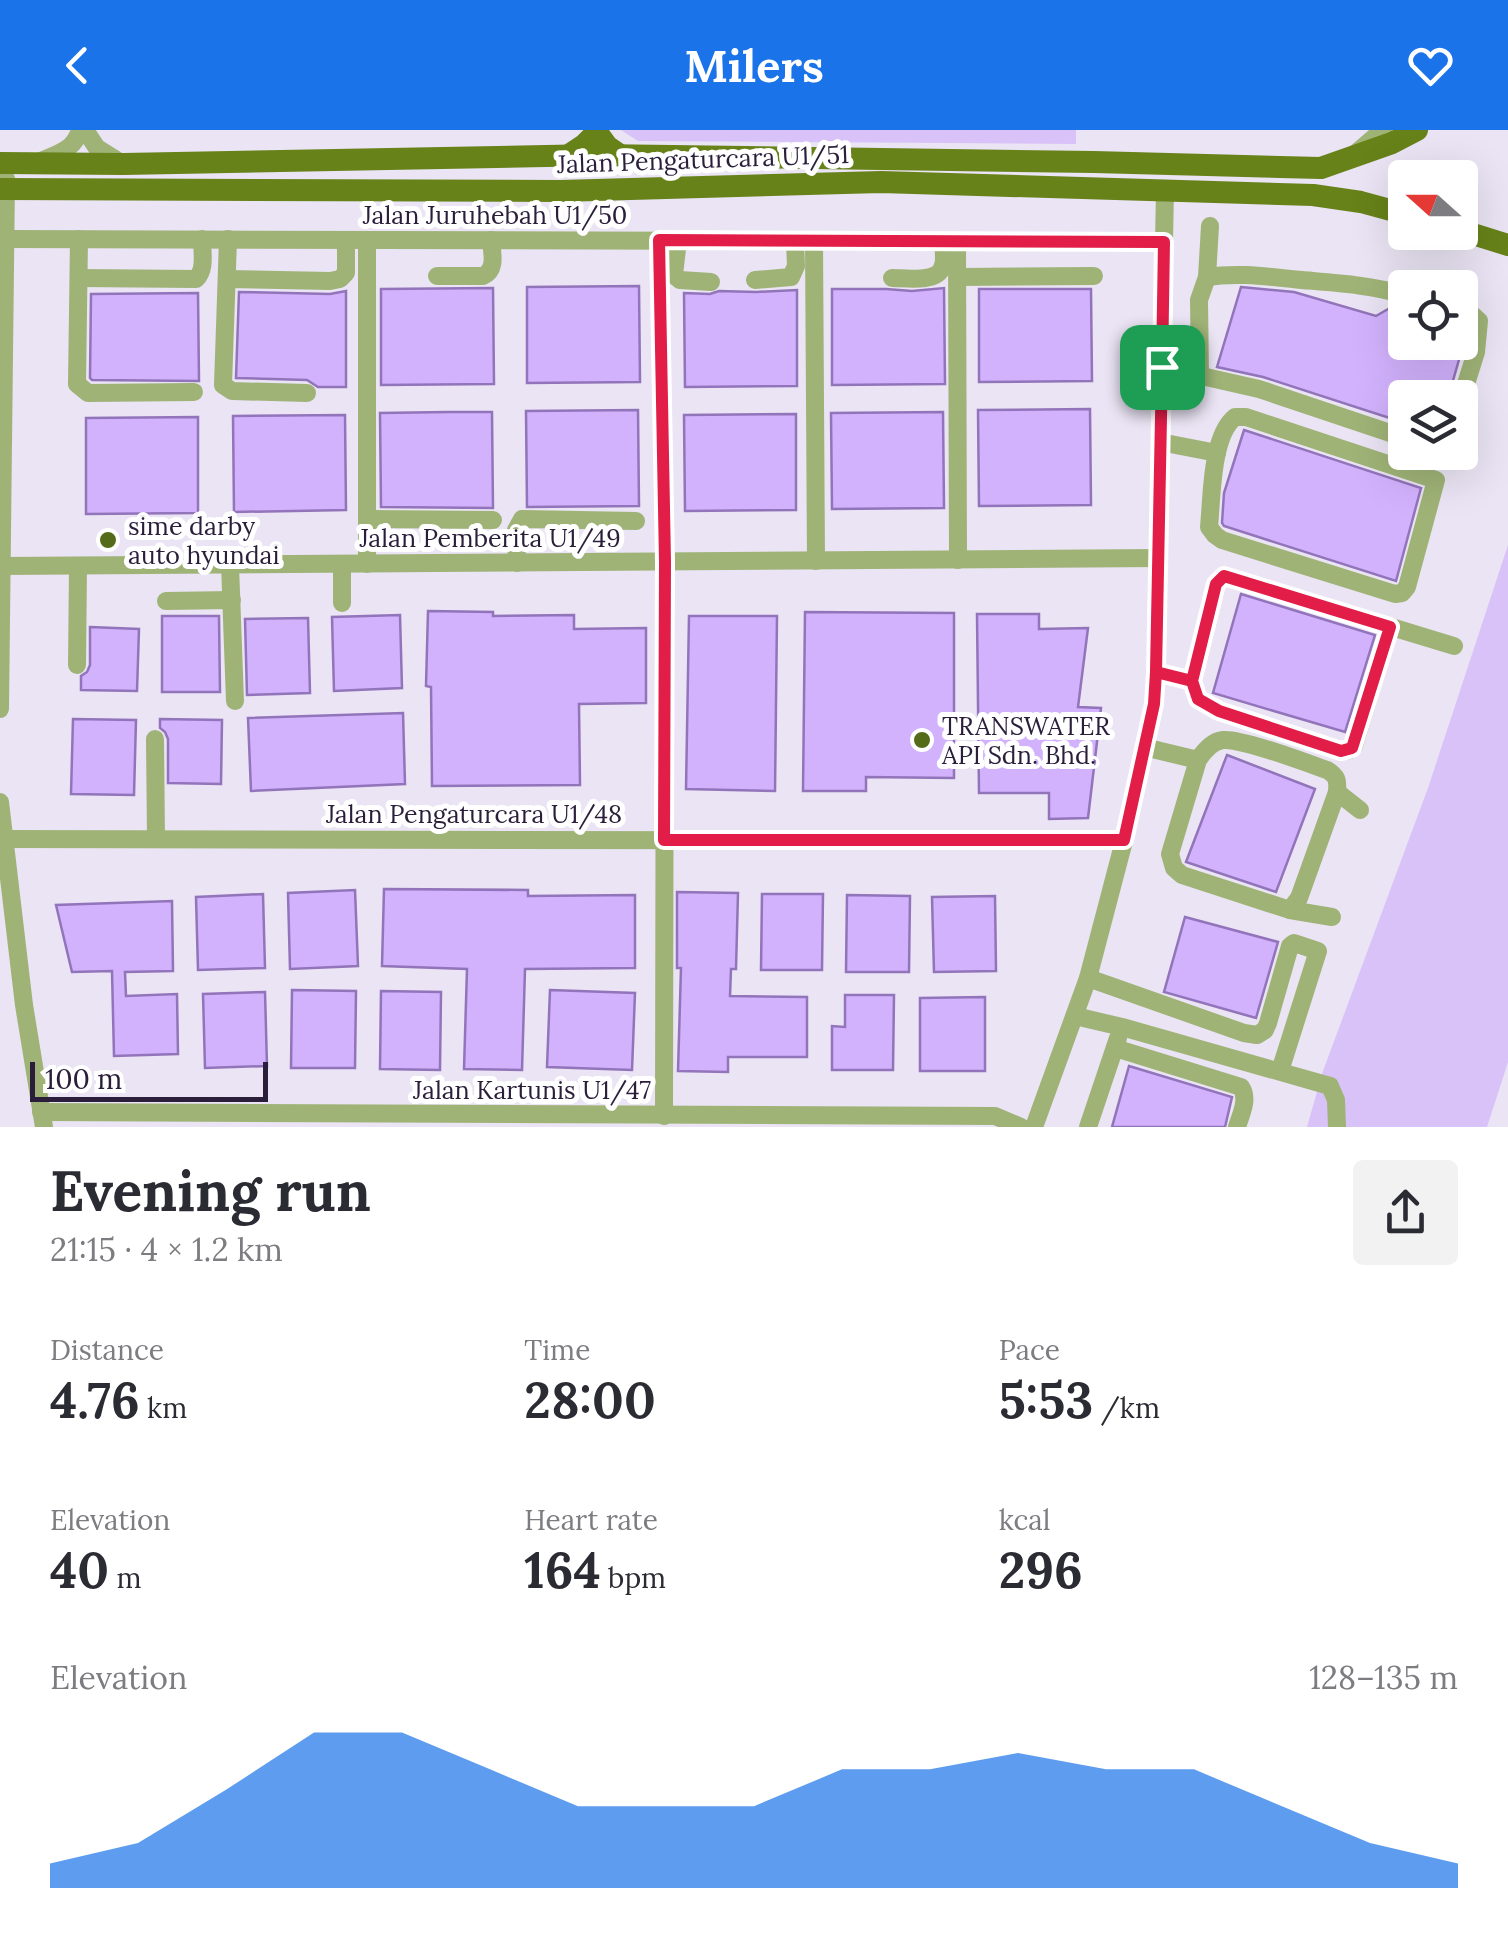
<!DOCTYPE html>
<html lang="en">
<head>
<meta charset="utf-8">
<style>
  body { margin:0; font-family:Lora,serif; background:#f2f2f3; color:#2b2b33; height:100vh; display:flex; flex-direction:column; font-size:38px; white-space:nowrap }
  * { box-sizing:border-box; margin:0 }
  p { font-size:32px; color:#7c7c81 }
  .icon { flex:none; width:55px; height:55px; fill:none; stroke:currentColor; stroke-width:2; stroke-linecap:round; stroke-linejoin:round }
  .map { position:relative; height:997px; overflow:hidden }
  .drawer { display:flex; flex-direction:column; background:#fff; flex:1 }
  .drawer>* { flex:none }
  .needle { width:65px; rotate:291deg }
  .buttons { position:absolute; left:1388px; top:30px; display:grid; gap:20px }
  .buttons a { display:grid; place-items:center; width:90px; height:90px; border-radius:10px; background:#fff; box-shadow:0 10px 40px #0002; font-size:50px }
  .scale { position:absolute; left:30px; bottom:25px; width:238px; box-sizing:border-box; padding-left:10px; border:5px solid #2a1e3a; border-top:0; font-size:28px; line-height:35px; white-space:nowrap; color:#2a1e3a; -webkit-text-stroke:8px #fff; paint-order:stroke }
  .pin { position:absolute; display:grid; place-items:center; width:85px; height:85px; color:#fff; margin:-42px; border-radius:20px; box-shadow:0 5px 15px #0006 }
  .round { display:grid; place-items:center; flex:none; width:105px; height:105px; border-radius:10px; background:#f2f2f3 }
  .summary { display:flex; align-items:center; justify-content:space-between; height:170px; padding:0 50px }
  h1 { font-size:55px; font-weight:700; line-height:75px }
  .figures { display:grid; grid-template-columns:repeat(3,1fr); gap:15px; height:170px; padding:10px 50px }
  .figures div { display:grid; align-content:center }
  .figures b { font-size:50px; font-weight:700 }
  .figures small { font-size:28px; font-weight:400 }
  .figures p { font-size:28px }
  .chart { height:280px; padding:20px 50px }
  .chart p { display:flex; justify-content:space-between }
  .chart svg { width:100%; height:180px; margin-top:10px; fill:#1a73e8; opacity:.7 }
  header { display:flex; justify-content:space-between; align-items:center; height:130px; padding:0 50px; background:#1a73e8; color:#fff; font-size:45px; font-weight:700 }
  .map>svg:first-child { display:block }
</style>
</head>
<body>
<header><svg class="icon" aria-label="back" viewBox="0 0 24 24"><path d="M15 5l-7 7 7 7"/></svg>Milers<svg class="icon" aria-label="heart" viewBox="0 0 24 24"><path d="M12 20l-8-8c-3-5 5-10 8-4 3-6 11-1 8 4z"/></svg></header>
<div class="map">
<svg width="1508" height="997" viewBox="0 0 1508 997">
  <rect width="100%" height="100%" fill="#eae4f4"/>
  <!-- green -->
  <g fill="#d8c2f8">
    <polygon points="621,0 1076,0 1076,14 638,11"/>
    <polygon points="1508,415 1508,932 1487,997 1307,997 1323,941 1428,658"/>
  </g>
  <!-- building -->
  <g fill="#d2b2fd" stroke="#9274ba" stroke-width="2.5">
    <polygon points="639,156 640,252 527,253 527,157"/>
    <polygon points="1241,157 1294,162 1376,186 1395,175 1405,177 1405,212 1464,212 1448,268 1405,268 1405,293 1263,247 1217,237"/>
    <polygon points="493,158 494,254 381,255 381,159"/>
    <polygon points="944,158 945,254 832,255 832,159 886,159 912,161"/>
    <polygon points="979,159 1091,159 1092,251 979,252"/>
    <polygon points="797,160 797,256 685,257 684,163 710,164 719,161 756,162"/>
    <polygon points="346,161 346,257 318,257 307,250 236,248 239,162 330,164"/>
    <polygon points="198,163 199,251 92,250 90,248 91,164"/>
    <polygon points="1090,279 1091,375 979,376 978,280"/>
    <polygon points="638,280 639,376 527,377 526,281"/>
    <polygon points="448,282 492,282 493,378 381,377 380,283"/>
    <polygon points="943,282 944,378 832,379 831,283"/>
    <polygon points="796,284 796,380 685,381 684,285"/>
    <polygon points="345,285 346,380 234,382 233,286"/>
    <polygon points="198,287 198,383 86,384 86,288"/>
    <polygon points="1244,300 1421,358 1396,451 1224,396 1222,393 1224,363"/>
    <polygon points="1241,464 1375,505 1345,602 1213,563"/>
    <polygon points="428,481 493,482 493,486 574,485 574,499 646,498 646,573 579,574 580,655 432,656 431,557 426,556"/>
    <polygon points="805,482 954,483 954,648 866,647 866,661 803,661"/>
    <polygon points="977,484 1039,484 1039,499 1088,498 1078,577 1101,578 1088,688 1049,689 1049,663 979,663"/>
    <polygon points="400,485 402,558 334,561 332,487"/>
    <polygon points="162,486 219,486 220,562 162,562"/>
    <polygon points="689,486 777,486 775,661 686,659"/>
    <polygon points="308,488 310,563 247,565 245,489"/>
    <polygon points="90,497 139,499 137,561 81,560 81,546 87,542 90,535"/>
    <polygon points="403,583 405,654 251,661 248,588"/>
    <polygon points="73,589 136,590 134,665 71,664"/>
    <polygon points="160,589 222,590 221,654 168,653 168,609 165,602 160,598"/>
    <polygon points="1227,625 1315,659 1276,762 1186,732"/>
    <polygon points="384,759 528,760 528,766 635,765 635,838 525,839 522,940 464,939 467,839 382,836"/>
    <polygon points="355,760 358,836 290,839 288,763"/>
    <polygon points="677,762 738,763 736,839 731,839 730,866 807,867 807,927 728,927 728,942 678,941 681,838 677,838"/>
    <polygon points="263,764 265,838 198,840 196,767"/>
    <polygon points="762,764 823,764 822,840 761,840"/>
    <polygon points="847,765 910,766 909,842 846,842"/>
    <polygon points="995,766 996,841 934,842 932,767"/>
    <polygon points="172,771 173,841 125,842 126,866 177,864 178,924 114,926 112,841 72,842 56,775"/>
    <polygon points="1185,787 1278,812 1256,888 1164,862"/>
    <polygon points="292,860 356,861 355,938 291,938"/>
    <polygon points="550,860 635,863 632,940 547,937"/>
    <polygon points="381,861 441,862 440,940 380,939"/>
    <polygon points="265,862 267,936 205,938 203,864"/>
    <polygon points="845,865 894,865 893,940 832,940 832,896 845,897"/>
    <polygon points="985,867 985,941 920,941 920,868"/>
    <polygon points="1129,936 1232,967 1225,997 1112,997"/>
  </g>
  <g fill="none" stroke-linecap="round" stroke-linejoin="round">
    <!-- minor -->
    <g stroke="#9fb377" stroke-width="18">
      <polyline points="85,0 97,18 121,33"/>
      <polyline points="1356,23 1383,0"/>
      <path d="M41,31c18,-8 33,-11 39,-31"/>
      <polyline points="6,109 1164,112"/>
      <polyline points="79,109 77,254 88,263 194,262"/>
      <polyline points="228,109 223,255 232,261 307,263"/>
      <polyline points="367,110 367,434"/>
      <polyline points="659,110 665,432 664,986"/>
      <polyline points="678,110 674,145 680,150 711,152"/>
      <polyline points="814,111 816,431"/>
      <polyline points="957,111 958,430"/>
      <path d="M437,146h46c14,-6 9,-23 8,-36"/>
      <polyline points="958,147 1094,146"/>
      <path d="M1207,147c32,-5 63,0 95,3 35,3 69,5 103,15"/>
      <path d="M79,148l117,1c10,-9 6,-27 6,-40"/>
      <path d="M892,148c13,0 44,5 50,-10 4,-7 1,-19 1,-27"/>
      <polyline points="227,149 330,151 340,149 346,143 346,110"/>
      <polyline points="755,150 791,147 796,136 795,111"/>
      <polyline points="1460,179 1469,182 1479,191 1476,222 1460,273"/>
      <polyline points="1162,237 1259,259 1405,308"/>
      <polyline points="1200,246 1199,170 1207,147 1210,96"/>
      <path d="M1235,287h11l190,63 -29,107 -5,6 -7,1 -173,-54 -7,-5 -6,-8c3,-29 2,-91 26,-110z"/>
      <polyline points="1160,312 1217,323"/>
      <polyline points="368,389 493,390"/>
      <polyline points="517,433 516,400 522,389 636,391"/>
      <polyline points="230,435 235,571"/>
      <polyline points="2,436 1158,428"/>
      <polyline points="166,471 232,470"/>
      <polyline points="342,473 342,434"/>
      <polyline points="77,535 78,436"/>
      <polyline points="1156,542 1192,551 1216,454 1224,446 1454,516"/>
      <polyline points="1192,551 1198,569 1219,581 1341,621 1350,620 1354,616 1390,497"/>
      <polyline points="0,579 6,49"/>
      <polyline points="155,609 156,709"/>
      <path d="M1144,617l54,13c6,-9 14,-19 25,-20 18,-2 84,23 104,30 10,6 11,10 10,22l-38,106 -9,12 -108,-35 -8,-7 -4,-14 28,-94"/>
      <polyline points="1337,662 1360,680"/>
      <polyline points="0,672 24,875 44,997"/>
      <polyline points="3,709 1124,711"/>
      <polyline points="1290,780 1332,787"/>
      <polyline points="1088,848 1244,903 1257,905 1265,900 1268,893 1290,816 1294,813 1318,821 1280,941"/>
      <polyline points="1075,886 1122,897 1330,956 1336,970 1337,997"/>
      <path d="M1115,918l126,39c8,12 0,27 -4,40"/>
      <polyline points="41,982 995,986 1021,997"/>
      <polyline points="1034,997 1088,848 1124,711 1154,574 1156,542 1165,59"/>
      <polyline points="1088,997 1118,908"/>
    </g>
    <!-- major -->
    <g stroke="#678219" stroke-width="22">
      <polyline points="569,25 584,15 597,2 607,16 620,25"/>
      <polyline points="0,33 123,34 597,25 1094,32 1321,38 1392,13 1417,0"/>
      <polyline points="0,59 560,61 881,52 1313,65 1361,72 1405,84"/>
      <polyline points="1460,100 1508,115"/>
    </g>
  </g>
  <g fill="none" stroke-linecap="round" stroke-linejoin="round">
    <defs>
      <polyline id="route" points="1162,237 1164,112 659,110 665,432 664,710 1124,710 1154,574 1156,542 1192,551 1198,569 1219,581 1341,621 1352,618 1390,497 1224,446 1216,454 1192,551 1156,542 1162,237"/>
    </defs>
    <!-- route casing -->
    <use href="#route" stroke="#fff" stroke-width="20"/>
    <!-- route -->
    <use href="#route" stroke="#e11d48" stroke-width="12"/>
  </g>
  <!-- markers -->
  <g fill="#566b1a" stroke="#fff" stroke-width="4">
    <circle cx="108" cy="410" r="10"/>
    <circle cx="922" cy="610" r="10"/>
  </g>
  <g text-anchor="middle" stroke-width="10" stroke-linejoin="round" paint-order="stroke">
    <!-- street labels -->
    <g font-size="25" fill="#2a1e3a" stroke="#fff">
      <text transform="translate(703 29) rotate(-2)" y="9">Jalan Pengaturcara U1/51</text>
      <text x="495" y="94">Jalan Juruhebah U1/50</text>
      <text x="490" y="417">Jalan Pemberita U1/49</text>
      <text x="474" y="693">Jalan Pengaturcara U1/48</text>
      <text x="532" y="969">Jalan Kartunis U1/47</text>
    </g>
    <!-- poi labels -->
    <g font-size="25" fill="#2a1e3a" stroke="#fff" text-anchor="start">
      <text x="128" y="405">sime darby<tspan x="128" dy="29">auto hyundai</tspan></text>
      <text x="942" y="605">TRANSWATER<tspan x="942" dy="29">API Sdn. Bhd.</tspan></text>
    </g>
  </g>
</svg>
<div class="buttons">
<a><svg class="needle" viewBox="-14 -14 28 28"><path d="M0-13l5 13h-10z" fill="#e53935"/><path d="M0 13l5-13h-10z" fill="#7c7c81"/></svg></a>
<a><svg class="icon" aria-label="locate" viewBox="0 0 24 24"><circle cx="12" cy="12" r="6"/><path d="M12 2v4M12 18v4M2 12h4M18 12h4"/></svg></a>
<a><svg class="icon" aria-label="layers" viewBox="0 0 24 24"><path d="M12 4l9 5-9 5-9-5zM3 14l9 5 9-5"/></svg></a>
</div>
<div class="scale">100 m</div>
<div class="pin" style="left:1162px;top:237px;background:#1e9e55"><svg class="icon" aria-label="arrive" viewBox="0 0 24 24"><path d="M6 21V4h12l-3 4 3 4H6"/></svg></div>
</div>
<section class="drawer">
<div class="summary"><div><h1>Evening run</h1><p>21:15 · 4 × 1.2 km</p></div><a class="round"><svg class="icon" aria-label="share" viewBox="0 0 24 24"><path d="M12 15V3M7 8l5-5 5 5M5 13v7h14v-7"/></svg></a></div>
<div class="figures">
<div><p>Distance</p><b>4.76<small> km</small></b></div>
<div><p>Time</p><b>28:00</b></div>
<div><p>Pace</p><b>5:53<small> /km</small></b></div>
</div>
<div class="figures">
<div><p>Elevation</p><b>40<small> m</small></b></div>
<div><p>Heart rate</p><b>164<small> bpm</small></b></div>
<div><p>kcal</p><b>296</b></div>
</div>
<div class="chart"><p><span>Elevation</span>128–135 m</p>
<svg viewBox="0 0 160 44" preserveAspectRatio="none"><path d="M0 44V38L10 33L20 20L30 6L40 6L50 15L60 24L70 24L80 24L90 15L100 15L110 11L120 15L130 15L140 24L150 33L160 38V44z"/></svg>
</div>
</section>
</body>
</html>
